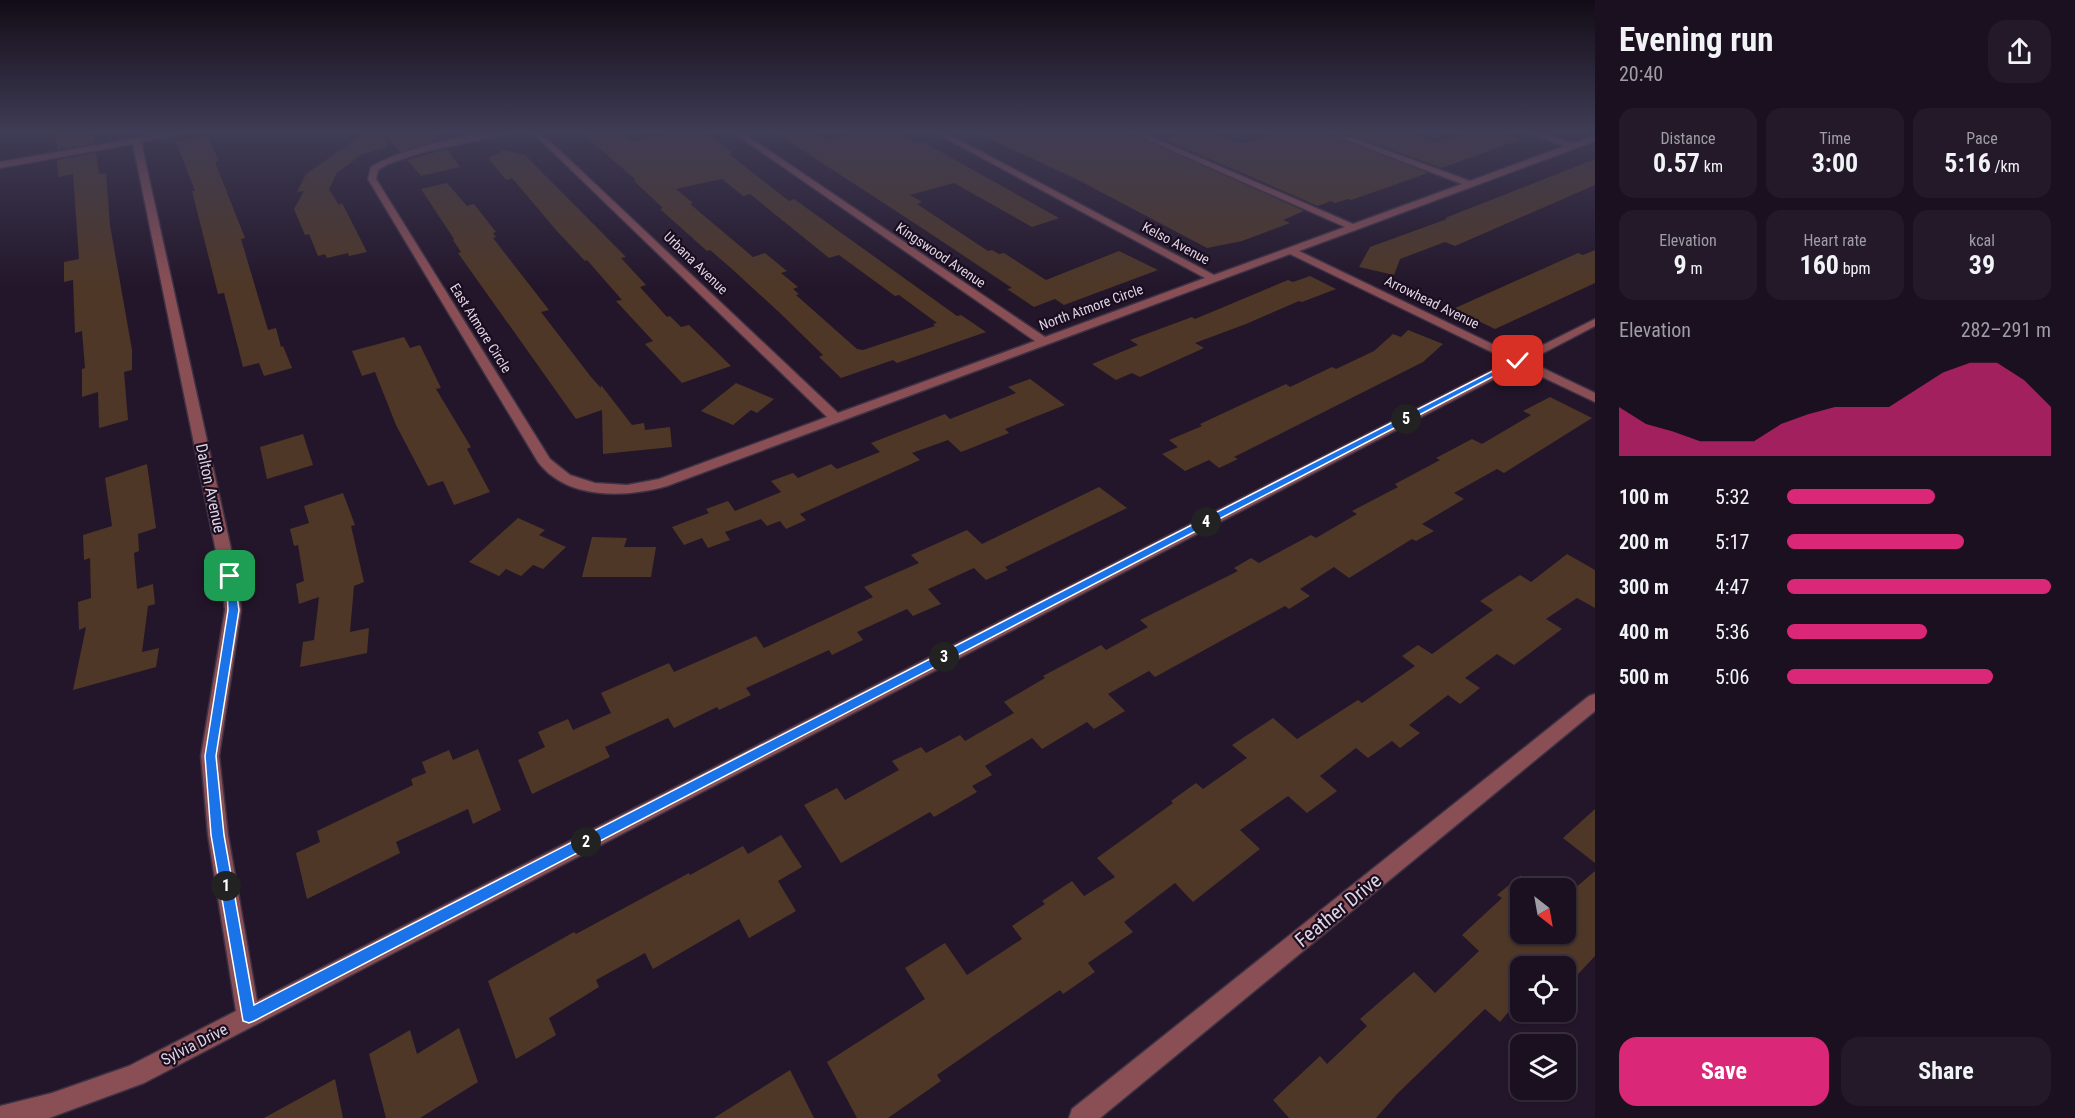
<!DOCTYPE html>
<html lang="en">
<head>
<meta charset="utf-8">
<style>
  body { margin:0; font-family:"Roboto Condensed",sans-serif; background:#231929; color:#f1f3f6; height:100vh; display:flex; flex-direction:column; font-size:22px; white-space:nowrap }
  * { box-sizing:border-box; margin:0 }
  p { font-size:20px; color:#9f9da5 }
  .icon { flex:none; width:33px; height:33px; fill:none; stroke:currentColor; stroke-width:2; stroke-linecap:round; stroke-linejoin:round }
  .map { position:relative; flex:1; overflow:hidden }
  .panel { display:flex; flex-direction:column; background:#1a1020; width:480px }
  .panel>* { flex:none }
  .needle { width:39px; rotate:149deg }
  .buttons { position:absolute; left:1510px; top:878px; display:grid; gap:12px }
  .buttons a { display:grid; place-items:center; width:66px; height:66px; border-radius:12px; background:#1a1020; box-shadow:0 2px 4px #0004,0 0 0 2px #38303e; font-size:30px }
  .pin { position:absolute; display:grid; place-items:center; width:51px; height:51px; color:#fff; margin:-26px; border-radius:12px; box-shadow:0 3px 9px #0006 }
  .km { position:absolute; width:30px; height:30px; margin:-15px; border-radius:50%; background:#222; color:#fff; font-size:16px; line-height:30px; text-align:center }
  .round { display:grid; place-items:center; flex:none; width:63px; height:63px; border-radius:18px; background:#231929 }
  .summary { display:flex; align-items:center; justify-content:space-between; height:102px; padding:0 24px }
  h1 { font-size:33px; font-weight:700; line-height:45px }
  .metrics { display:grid; grid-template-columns:repeat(3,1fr); gap:9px; height:102px; padding:6px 24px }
  .metrics div { display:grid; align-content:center; border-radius:15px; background:#231929; text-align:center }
  .metrics b { font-size:26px; font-weight:700 }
  .metrics small { font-size:16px; font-weight:400 }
  .metrics p { font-size:16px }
  .chart { height:168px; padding:12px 24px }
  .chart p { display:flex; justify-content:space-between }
  .chart svg { width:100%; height:108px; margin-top:6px; fill:#db2777; opacity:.7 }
  .cta { display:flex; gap:12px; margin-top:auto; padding:12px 24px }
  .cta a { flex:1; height:69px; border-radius:18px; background:#db2777; color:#fff; font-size:24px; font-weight:700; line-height:69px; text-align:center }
  .cta a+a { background:#231929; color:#f1f3f6 }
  ul { padding:0 24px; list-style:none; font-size:20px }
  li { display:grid; grid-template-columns:96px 72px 1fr; align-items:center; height:45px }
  li i { height:15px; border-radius:8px; background:#db2777 }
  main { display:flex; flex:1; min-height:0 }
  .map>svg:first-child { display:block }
</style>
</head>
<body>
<main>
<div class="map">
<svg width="1595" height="1118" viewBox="0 0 1595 1118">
  <rect width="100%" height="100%" fill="#23162a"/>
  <!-- building -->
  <g fill="#4e3726" fill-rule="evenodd">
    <polygon points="73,131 93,131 95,143 57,150 56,134"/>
    <polygon points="367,131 385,131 386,147 361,155 337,173 329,189 339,205 342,203 367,252 349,256 348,253 327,258 325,254 318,256 309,234 305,235 294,209 304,191 297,192 306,174"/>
    <polygon points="406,131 433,131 439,140 400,152 386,135"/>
    <path d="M580,131h37l15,11 51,-11h20l30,22 -4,1 60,47 5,-2 163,117 4,-1 25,17 -89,31 -4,-3 -52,18 -22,-21 4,-2 -42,-41 -49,-45 -22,-19 -3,1 -47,-42 3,-1 -30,-28 4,1zM722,179l21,17 7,-2 79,64 10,-3 56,41 4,-1 38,28 -4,1 2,2 -72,24 -6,-1 -61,-54 3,-1 -6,-5 5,-2 -17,-14 6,-2 -22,-18 -12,4 -63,-53 3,-1 -17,-14z"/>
    <polygon points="773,131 808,131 825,141 868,131 894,131 917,144 923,142 1059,218 1032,227 954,183 910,195 922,202 917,204 988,251 992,250 999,254 1004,253 1046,280 1119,251 1158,270 1064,305 1055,299 1034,307 1007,289 1012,288 925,230"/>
    <polygon points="973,131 1126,131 1304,211 1283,220 1290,223 1242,241 1207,248 1082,182"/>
    <polygon points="1192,131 1207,131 1237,143 1246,143 1283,131 1321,131 1428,173 1351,200 1348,199 1335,203 1331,201 1318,206 1163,139"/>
    <polygon points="1340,131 1401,131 1436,143 1473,131 1495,131 1521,139 1442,168"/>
    <polygon points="207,136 219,161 215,162 245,238 241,239 268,330 276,328 281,347 283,346 292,368 264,376 259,363 243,367 224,293 218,294 192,191 195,191 176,142"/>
    <polygon points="447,149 460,167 421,176 407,160"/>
    <polygon points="504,150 525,155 626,257 621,258 646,285 640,287 667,317 670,316 681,327 689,325 731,366 682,383 645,344 653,341 616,301 622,300 587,260 585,261 556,230 512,178 506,180 488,158"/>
    <polygon points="96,153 99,174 106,173 110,225 132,350 132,370 124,372 128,420 99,428 98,392 82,397 82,369 85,368 82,331 75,333 73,280 64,282 64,262 79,259 73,174 58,177 57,160"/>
    <polygon points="1595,159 1595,185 1455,246 1445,242 1400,259 1394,275 1359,267 1370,247 1447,219 1445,218"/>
    <polygon points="447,183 467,206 474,204 496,232 493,233 496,237 493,238 549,310 541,312 591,377 601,388 601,385 632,425 644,423 645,430 670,427 672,447 603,454 602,410 576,419 458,253 461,252 453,240 454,239 421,189"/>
    <polygon points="1595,250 1595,283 1495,329 1453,309 1578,253 1583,255"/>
    <polygon points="1310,276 1336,289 1302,302 1299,301 1246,324 1195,343 1204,348 1140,377 1132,373 1116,380 1092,364 1138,345 1130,340 1192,317 1195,319 1288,280 1293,282"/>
    <polygon points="1408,330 1443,344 1423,362 1234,457 1238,459 1219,468 1209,460 1185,471 1162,454 1178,447 1169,440 1202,426 1200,424 1286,384 1290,387 1332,367 1336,369 1374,351 1393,334 1401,337"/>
    <polygon points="404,337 410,348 420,345 441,388 436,389 471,447 467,449 490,492 454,505 443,481 428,486 396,425 375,372 362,376 352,351"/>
    <polygon points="1030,379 1065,405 1005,429 1009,433 961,452 948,440 912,453 920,460 800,514 806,520 786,529 780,521 767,526 761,519 725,532 730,540 708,548 702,538 684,545 672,527 709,513 706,509 728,501 735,511 781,492 771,481 793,473 798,478 831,464 837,469 880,452 871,443 945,414 950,419 1016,393 1008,387"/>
    <polygon points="736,383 774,399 757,413 751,410 733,425 701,411"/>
    <polygon points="1550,397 1592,418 1504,473 1497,469 1454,493 1464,499 1422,524 1434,531 1416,541 1412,539 1349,578 1334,567 1300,589 1310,596 1289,609 1285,606 1155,677 1149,671 1108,694 1125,711 1094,729 1087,722 1042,749 1032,738 985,766 992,775 972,786 977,792 934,817 930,812 841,863 804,805 837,788 845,800 899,770 892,761 921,747 926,753 960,735 965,741 1014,713 1004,702 1045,678 1043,676 1101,645 1106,650 1148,627 1140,620 1238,571 1234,568 1251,558 1259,563 1311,535 1316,538 1357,514 1352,511 1398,487 1395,484 1440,460 1436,458 1472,439 1482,444 1531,415 1523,411"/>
    <polygon points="303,434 313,465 267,479 260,447"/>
    <polygon points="147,464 156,528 138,534 139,551 134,553 137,589 153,584 155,604 148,606 142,652 159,648 156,667 73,690 86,627 79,630 78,602 91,598 90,558 84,560 83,535 112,526 105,478"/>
    <polygon points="1099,487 1127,508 1005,567 1008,570 986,580 974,568 928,589 941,604 913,616 907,609 857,632 863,640 832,655 829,650 746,688 751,695 719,710 717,707 674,728 668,718 605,747 610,757 532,794 518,760 545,747 538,732 568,719 573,730 611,713 601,693 669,663 674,672 756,636 764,648 873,597 864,587 919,563 911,555 967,530 982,544"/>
    <polygon points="343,493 355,525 351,526 364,582 354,586 350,632 369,628 367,653 300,667 303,642 314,640 319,597 299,604 296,584 304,581 298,545 294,546 290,529 309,523 304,506"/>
    <polygon points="518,518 545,530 539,535 566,547 543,569 533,565 521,576 506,569 499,576 469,562"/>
    <polygon points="592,537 627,538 624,547 656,547 651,577 582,577"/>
    <polygon points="1567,554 1595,570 1595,608 1577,598 1546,619 1562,629 1514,665 1497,654 1465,678 1480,688 1460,704 1448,695 1409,725 1420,733 1400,748 1392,741 1368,758 1356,748 1320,776 1337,791 1307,813 1288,796 1240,830 1260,849 1193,902 1175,883 1124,922 1133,932 1088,963 1095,972 1063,994 1060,990 937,1075 941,1081 888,1118 857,1118 827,1062 925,999 905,968 945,943 967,975 1022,939 1012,926 1045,904 1042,901 1072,881 1084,896 1115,877 1097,858 1173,803 1171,801 1196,783 1203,789 1247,758 1232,745 1273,718 1297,739 1358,700 1362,703 1415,666 1402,656 1418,645 1432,654 1493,610 1480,601 1520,575 1531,582"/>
    <polygon points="478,749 501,810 473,824 468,809 396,842 400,853 307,899 296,853 320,842 317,831 413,785 411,779 426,773 422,762 449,750 453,760"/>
    <polygon points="1595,809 1595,863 1563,838"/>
    <polygon points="781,835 802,867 778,881 796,911 749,938 739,919 653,969 645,953 596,980 599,987 549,1018 556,1035 516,1059 488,981 574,932 576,934 689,873 690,875 743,846 748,854"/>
    <polygon points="1595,871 1595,956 1566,987 1566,966 1521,966 1521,1020 1510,1010 1500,1022 1485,1009 1396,1095 1376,1118 1289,1118 1273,1100 1320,1056 1327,1064 1367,1026 1360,1019 1414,972 1435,993 1479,951 1462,935 1502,898 1497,895 1521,875 1521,933 1566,933 1566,896"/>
    <polygon points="459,1028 478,1082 420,1118 386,1118 369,1054 410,1030 417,1054"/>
    <polygon points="790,1070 814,1118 714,1118"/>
    <polygon points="335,1079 343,1118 264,1118"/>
  </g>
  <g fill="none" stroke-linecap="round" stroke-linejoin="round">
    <defs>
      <g id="minor">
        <path d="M177,131h16l-52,11 96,434 4,34 -22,146 9,79 29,166 1253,-640 -220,-107 -623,232c-42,12 -100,14 -129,-24l-170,-283 3,-12c33,-20 112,-38 151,-36l-99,21 -35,12 -10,6 -2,9 174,280 20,16 25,8 32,2 32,-6 168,-62 -296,-286h8l299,282 197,-72 -304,-210h9l305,206 160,-59 -273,-147h10l272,144 131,-48 -217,-96h10l215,93 109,-40 -139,-53h11l136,50 95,-35 -42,-15h11l39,12 22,-7v5l-296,110 220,106 76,-38v7l-67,35 67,32v9l-76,-36 -1375,717 -95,35h-49v-12l52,-13 77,-27 107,-55 -28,-176 -7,-79 24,-146 -4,-34 -88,-432 -133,24v-6z"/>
        <polygon points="1595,694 1595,711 1100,1118 1069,1118 1072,1109 1589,696"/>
      </g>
    </defs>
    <!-- minor casing -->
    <use href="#minor" stroke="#3d3144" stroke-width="3"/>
    <!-- minor -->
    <use href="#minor" fill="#8a4f55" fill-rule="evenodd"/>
  </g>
  <!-- sky -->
  <linearGradient id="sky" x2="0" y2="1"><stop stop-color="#130c17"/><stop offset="0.46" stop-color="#3f3c55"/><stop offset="1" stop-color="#3f3c55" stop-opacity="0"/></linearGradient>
  <rect width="1595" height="287" fill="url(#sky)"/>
  <!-- route -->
  <polygon fill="#1a73e8" stroke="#fff" stroke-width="1.5" points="1518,358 1521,359 1521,362 254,1021 249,1023 243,1021 211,835 205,756 228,610 226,573 233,573 234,576 239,610 216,756 224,835 254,1005"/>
  <g text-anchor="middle" stroke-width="4.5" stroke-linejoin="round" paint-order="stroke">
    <!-- far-street labels -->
    <g font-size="14" fill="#ded5e3" stroke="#1a0d20">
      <text transform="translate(1176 243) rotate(28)" y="5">Kelso Avenue</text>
      <text transform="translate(941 255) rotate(34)" y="5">Kingswood Avenue</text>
      <text transform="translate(696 263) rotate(44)" y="5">Urbana Avenue</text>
      <text transform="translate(1432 302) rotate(26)" y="5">Arrowhead Avenue</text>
      <text transform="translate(1091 307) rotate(-20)" y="5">North Atmore Circle</text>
      <text transform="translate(481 328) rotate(58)" y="5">East Atmore Circle</text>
    </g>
    <!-- street labels -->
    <g font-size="16" fill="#ded5e3" stroke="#1a0d20">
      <text transform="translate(211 488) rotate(78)" y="6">Dalton Avenue</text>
      <text transform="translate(194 1044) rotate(-27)" y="6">Sylvia Drive</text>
    </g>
    <!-- near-street labels -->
    <g font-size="20" fill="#ded5e3" stroke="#1a0d20">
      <text transform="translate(1338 910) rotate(-39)" y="7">Feather Drive</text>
    </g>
  </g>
</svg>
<div class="buttons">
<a><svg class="needle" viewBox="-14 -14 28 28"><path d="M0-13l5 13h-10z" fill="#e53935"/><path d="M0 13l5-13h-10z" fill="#9f9da5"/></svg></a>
<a><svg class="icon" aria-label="locate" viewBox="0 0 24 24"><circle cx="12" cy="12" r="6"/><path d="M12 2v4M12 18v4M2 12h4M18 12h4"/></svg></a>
<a><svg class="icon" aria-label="layers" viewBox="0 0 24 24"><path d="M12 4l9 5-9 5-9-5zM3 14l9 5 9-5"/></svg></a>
</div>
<div class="pin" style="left:230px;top:576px;background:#1e9e55"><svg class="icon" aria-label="arrive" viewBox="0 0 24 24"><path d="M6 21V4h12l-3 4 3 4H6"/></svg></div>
<div class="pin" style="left:1518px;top:361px;background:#d93025"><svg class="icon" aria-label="check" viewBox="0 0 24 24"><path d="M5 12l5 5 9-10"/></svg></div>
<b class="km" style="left:226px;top:886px">1</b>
<b class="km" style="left:586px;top:842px">2</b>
<b class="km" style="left:944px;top:657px">3</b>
<b class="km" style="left:1206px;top:522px">4</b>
<b class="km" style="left:1406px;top:419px">5</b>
</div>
<section class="panel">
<div class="summary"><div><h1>Evening run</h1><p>20:40</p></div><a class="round"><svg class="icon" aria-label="share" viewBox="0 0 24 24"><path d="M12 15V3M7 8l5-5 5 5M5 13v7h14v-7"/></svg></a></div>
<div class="metrics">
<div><p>Distance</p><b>0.57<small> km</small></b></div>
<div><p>Time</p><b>3:00</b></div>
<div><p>Pace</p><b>5:16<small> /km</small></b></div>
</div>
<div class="metrics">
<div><p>Elevation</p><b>9<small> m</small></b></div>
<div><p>Heart rate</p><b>160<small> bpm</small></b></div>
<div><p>kcal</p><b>39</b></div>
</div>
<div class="chart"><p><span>Elevation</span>282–291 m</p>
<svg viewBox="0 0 160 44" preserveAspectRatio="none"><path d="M0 44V24L10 31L20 34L30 38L40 38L50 38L60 31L70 27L80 24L90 24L100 24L110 17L120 10L130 6L140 6L150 13L160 24V44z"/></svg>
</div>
<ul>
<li><b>100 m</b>5:32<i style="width:56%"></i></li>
<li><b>200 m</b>5:17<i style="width:67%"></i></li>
<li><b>300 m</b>4:47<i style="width:100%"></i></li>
<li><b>400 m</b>5:36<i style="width:53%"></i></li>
<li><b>500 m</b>5:06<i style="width:78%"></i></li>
</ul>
<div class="cta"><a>Save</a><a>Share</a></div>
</section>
</main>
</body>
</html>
